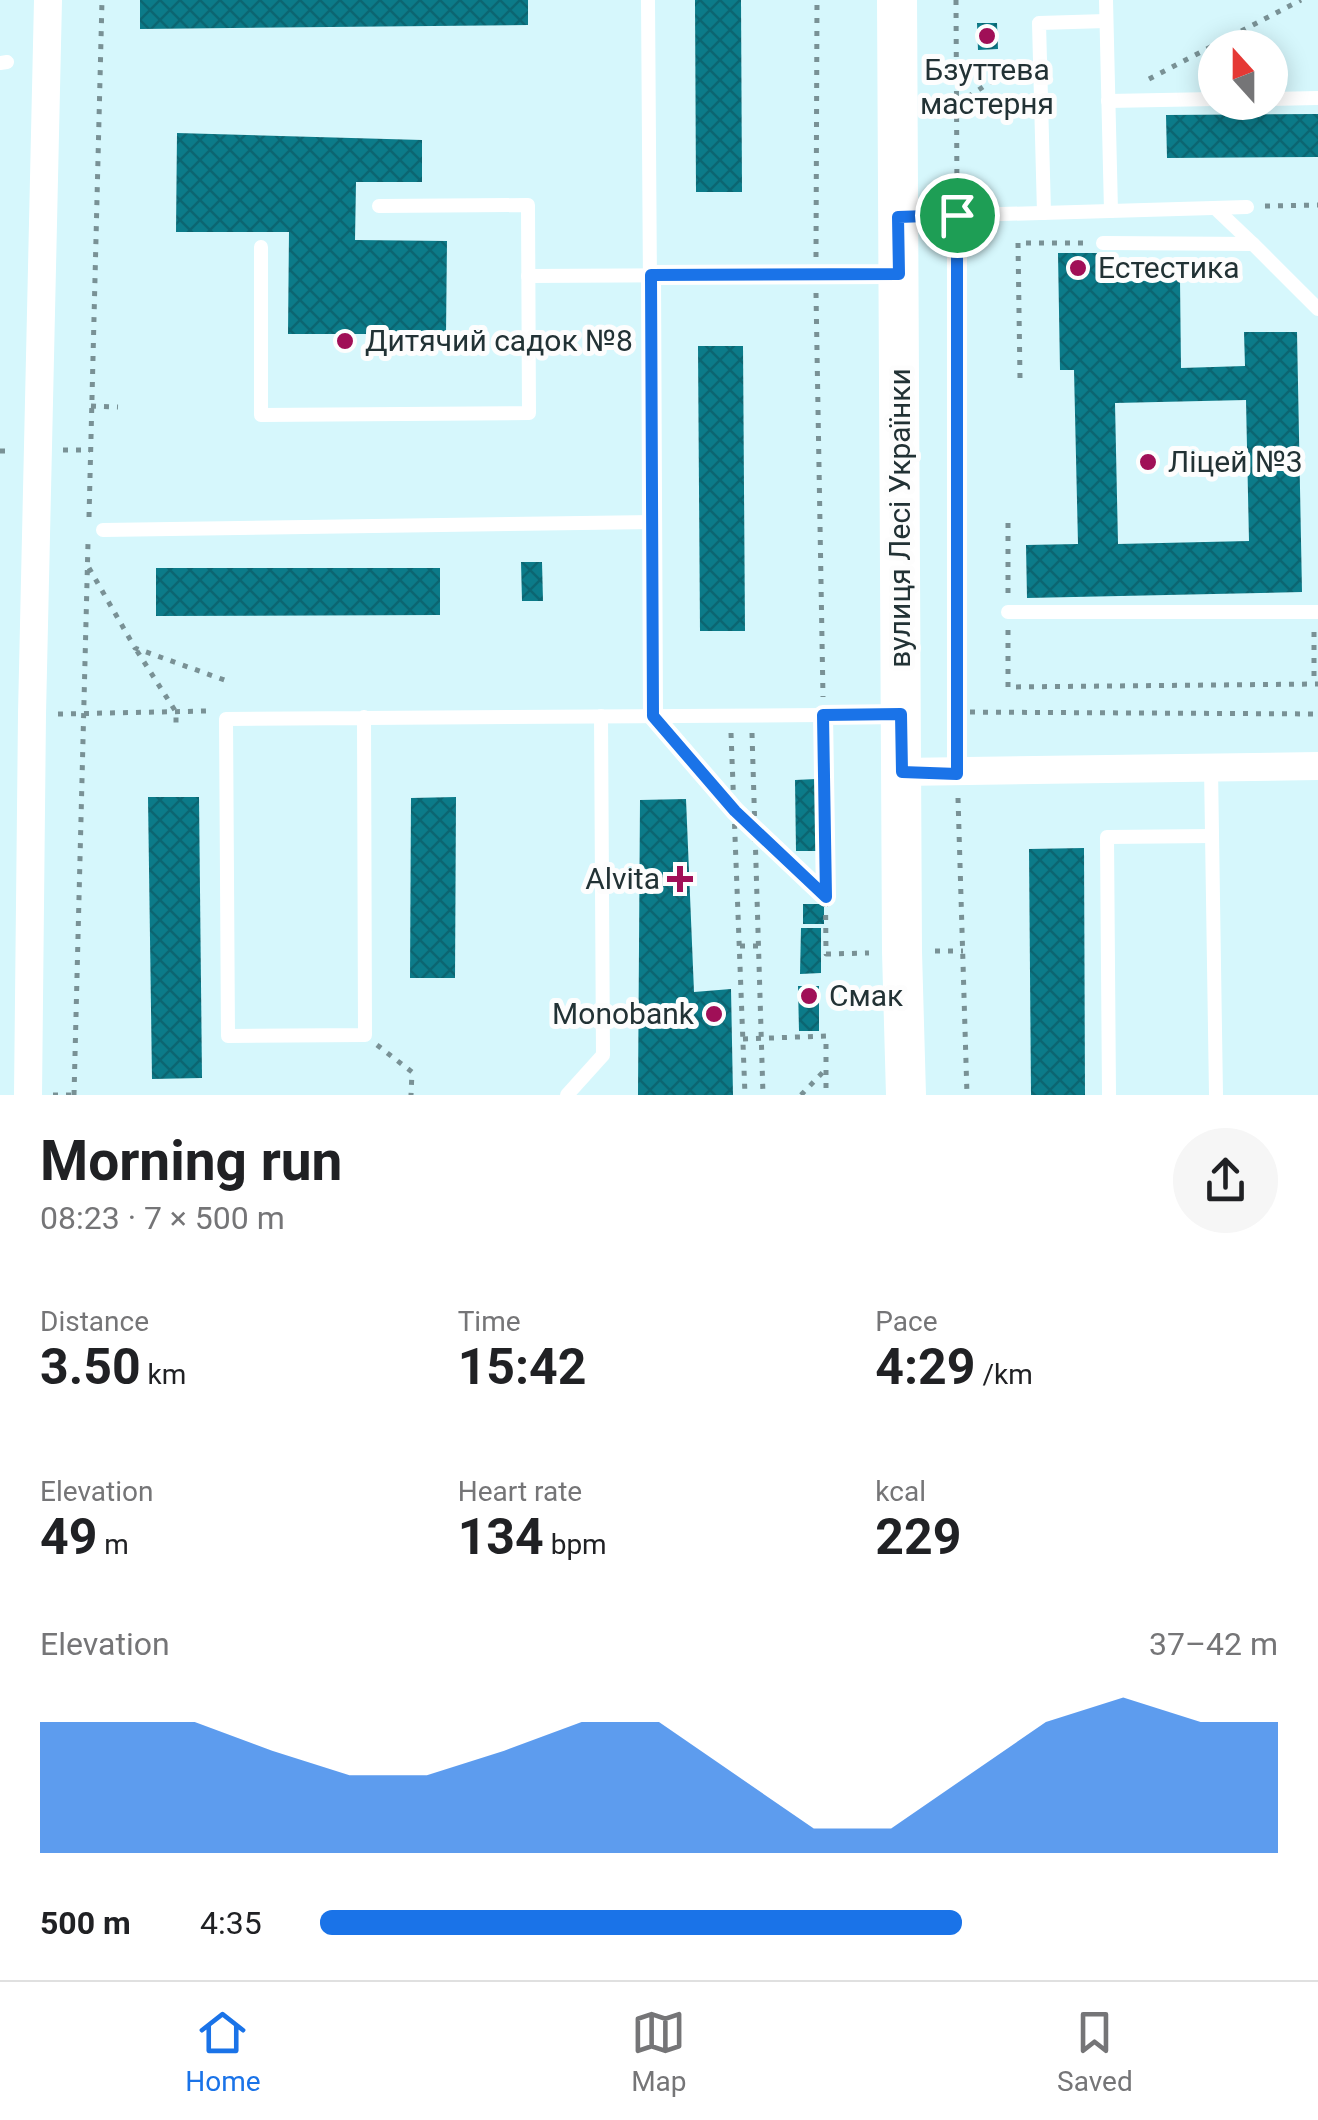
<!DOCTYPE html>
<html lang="en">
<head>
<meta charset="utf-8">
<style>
  body { margin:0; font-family:Roboto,sans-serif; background:#f6f6f6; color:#202124; height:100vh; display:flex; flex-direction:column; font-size:38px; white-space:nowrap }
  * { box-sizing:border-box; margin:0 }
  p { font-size:32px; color:#757577 }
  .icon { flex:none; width:55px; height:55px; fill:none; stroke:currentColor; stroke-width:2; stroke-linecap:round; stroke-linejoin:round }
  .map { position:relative; height:1095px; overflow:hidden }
  .drawer { display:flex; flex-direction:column; background:#fff; flex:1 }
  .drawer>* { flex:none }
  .needle { width:65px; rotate:339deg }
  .fabs { position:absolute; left:1198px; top:30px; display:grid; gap:20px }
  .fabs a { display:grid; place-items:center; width:90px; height:90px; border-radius:50%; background:#fff; box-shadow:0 5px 25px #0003; font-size:50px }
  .pin { position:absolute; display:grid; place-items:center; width:85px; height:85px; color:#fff; margin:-42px; border:5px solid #fff; border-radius:50%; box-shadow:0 2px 10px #0007 }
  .round { display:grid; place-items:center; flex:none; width:105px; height:105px; border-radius:52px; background:#f6f6f6 }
  .headline { display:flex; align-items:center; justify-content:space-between; height:170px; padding:0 40px }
  h1 { font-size:55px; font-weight:700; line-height:75px }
  .figures { display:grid; grid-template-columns:repeat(3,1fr); gap:15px; height:170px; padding:10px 40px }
  .figures div { display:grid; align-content:center }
  .figures b { font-size:50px; font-weight:700 }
  .figures small { font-size:28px; font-weight:400 }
  .figures p { font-size:28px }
  .chart { height:280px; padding:20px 40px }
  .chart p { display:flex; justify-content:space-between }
  .chart svg { width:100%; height:180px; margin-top:10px; fill:#1a73e8; opacity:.7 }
  ul { padding:0 40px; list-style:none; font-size:32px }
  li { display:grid; grid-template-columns:160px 120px 1fr; align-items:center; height:75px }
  li i { height:25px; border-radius:12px; background:#1a73e8 }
  .dock { display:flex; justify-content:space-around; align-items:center; height:140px; border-top:2px solid #e0e0e0; background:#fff; font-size:28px; color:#757577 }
  .dock a { display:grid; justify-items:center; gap:5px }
  .dock .current { color:#1a73e8 }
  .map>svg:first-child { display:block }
</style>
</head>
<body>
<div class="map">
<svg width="1318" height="1095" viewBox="0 0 1318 1095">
  <defs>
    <pattern id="building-cross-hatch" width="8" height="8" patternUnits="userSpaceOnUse" patternTransform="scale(2.5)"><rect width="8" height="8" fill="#0c7b89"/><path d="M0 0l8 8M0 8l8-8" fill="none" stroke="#0c6571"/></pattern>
  </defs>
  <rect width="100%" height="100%" fill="#d6f7fc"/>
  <!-- building -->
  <g fill="url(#building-cross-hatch)" fill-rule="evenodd">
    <polygon points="140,0 528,0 528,25 140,29"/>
    <polygon points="695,0 741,0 742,192 696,192"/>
    <polygon points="977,23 997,23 998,49 978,50"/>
    <polygon points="1318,114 1318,157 1167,158 1166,115"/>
    <polygon points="177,133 422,140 422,182 356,182 355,240 447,241 446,334 288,334 289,232 176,232"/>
    <path d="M1058,253h39l1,29 82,-2 1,88 64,-2 -1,-34h53l5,260 -275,6 -1,-53 52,-1 -4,-174h-14zM1246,400l3,141 -131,3 -3,-141z"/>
    <polygon points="698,346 743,346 745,631 700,631"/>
    <polygon points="521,562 542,562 543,601 522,601"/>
    <polygon points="156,568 440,568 440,615 156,616"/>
    <polygon points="816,779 818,851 796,851 795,780"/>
    <polygon points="148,797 199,797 202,1078 152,1079"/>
    <polygon points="456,797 455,978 410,978 411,798"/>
    <polygon points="686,799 694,992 731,989 733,1095 638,1095 640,800"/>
    <polygon points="1084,848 1085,1095 1031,1095 1029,849"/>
    <rect x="803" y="904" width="21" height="20"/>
    <polygon points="801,928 821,928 821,973 800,974"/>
    <polygon points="798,986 819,986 819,1031 799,1031"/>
  </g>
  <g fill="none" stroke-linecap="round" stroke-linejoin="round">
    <!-- path -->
    <g stroke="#799195" stroke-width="5" stroke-dasharray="5 8" stroke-linecap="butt">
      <polyline points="956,0 957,197"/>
      <polyline points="1149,79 1301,0"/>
      <polyline points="957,104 1021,62"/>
      <polyline points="1265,206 1318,205"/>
      <polyline points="957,233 957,747"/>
      <polyline points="816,257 817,0"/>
      <polyline points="816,293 823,697"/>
      <polyline points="1020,378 1018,243 1085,243"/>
      <polyline points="91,406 118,407"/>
      <polyline points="63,450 90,450"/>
      <polyline points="0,451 12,451"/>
      <polyline points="89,517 102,0"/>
      <polyline points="1008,523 1008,594"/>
      <polyline points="89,568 135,648 230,682"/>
      <polyline points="1008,630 1008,687 1318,684"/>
      <polyline points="1314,632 1314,684"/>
      <polyline points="137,651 176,712 176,726"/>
      <polyline points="957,712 1318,714"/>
      <polyline points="58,714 207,711"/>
      <polyline points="731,733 745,1095"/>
      <polyline points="752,733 763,1095"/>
      <polyline points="824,733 826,954 869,953"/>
      <polyline points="672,737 735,811 826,897"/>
      <polyline points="958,798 967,1095"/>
      <polyline points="740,946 759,946"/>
      <polyline points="935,951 963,951"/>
      <polyline points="743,1039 826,1036 826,1095"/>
      <polyline points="377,1045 412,1072 411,1095"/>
      <polyline points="53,1095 75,1095"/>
      <polyline points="74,1095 88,543"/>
      <polyline points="801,1095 824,1071"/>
    </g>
    <!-- lane -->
    <g stroke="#fff" stroke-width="14">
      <polyline points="648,0 653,716"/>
      <polyline points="1106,0 1111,211"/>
      <polyline points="0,63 7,62"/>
      <polyline points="1270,99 1318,98"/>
      <polyline points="1108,101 1215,99"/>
      <polyline points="1215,208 1253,244"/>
      <polyline points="1044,213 1039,23 1106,21"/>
      <polyline points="899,217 1247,207"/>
      <polyline points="1103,243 1253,244 1318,309"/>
      <polyline points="261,247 261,415 529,413 528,205 379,206"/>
      <polyline points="528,276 893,274"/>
      <polyline points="103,530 654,522"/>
      <polyline points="1008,612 1318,612"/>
      <polyline points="364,717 365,1035 228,1036 226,719 823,715 895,714"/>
      <polyline points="1211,768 1216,1095"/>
      <polyline points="567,1095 603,1055 601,716"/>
      <polyline points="1109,1095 1107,837 1212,836"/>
    </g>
    <!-- street -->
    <g stroke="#fff" stroke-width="28">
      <polyline points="901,772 1318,766"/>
      <polyline points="28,1095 32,714 48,0"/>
    </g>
    <!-- secondary -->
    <polyline stroke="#fff" stroke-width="40" points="897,0 902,952 906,1095"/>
  </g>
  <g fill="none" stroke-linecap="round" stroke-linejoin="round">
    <defs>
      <polygon id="route" points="957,215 957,774 902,772 901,714 823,715 826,897 735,811 653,716 651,275 899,274 898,217"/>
    </defs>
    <!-- route casing -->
    <use href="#route" stroke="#fff" stroke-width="20"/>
    <!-- route -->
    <use href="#route" stroke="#1a73e8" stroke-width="12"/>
  </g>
  <!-- markers -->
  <g fill="#a00f57" stroke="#fdfdfd" stroke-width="4">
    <circle cx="987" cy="36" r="10"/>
    <circle cx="1078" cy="268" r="10"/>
    <circle cx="345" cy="341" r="10"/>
    <circle cx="1148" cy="462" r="10"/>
    <path d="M675 864h10v10h10v10h-10v10h-10v-10h-10v-10h10z"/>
    <circle cx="809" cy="996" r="10"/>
    <circle cx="714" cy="1014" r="10"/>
  </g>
  <g text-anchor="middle" stroke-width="10" stroke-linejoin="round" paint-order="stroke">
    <!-- poi labels -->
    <g font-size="30" fill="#223235" stroke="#fdfdfd" text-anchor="start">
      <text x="987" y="80" text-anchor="middle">Бзуттева<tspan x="987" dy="34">мастерня</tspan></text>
      <text x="1098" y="278">Естестика</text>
      <text x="365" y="351">Дитячий садок №8</text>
      <text x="1168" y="472">Ліцей №3</text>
      <text x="660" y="889" text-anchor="end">Alvita</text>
      <text x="829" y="1006">Смак</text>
      <text x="694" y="1024" text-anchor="end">Monobank</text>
    </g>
    <!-- street labels -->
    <g font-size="30" fill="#223235" stroke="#fdfdfd">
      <text transform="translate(900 518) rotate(-90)" y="10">вулиця Лесі Українки</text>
    </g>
  </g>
</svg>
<div class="fabs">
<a><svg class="needle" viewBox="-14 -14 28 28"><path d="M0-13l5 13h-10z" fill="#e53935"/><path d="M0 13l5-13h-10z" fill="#757577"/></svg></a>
</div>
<div class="pin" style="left:957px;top:215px;background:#1e9e55"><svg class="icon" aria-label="arrive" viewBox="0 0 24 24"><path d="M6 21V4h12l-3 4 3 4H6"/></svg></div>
</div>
<section class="drawer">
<div class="headline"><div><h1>Morning run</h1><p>08:23 · 7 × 500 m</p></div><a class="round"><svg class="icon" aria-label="share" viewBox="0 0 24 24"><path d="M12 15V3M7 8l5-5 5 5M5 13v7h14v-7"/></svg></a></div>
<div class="figures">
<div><p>Distance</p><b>3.50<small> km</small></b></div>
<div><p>Time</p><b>15:42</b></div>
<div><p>Pace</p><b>4:29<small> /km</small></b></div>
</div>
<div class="figures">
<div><p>Elevation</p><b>49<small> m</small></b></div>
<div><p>Heart rate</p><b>134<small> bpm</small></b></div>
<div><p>kcal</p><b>229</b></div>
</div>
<div class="chart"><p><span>Elevation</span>37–42 m</p>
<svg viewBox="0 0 160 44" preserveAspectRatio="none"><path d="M0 44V12L10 12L20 12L30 19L40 25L50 25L60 19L70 12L80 12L90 25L100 38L110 38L120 25L130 12L140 6L150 12L160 12V44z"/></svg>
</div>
<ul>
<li><b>500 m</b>4:35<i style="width:67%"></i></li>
</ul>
</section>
<nav class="dock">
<a class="current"><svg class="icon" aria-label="home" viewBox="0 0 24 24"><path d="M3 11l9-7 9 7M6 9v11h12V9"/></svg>Home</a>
<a><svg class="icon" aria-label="map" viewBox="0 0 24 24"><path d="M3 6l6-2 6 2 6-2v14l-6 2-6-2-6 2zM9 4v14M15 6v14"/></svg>Map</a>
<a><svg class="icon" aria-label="saved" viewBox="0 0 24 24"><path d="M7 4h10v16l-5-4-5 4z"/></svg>Saved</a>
</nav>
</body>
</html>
